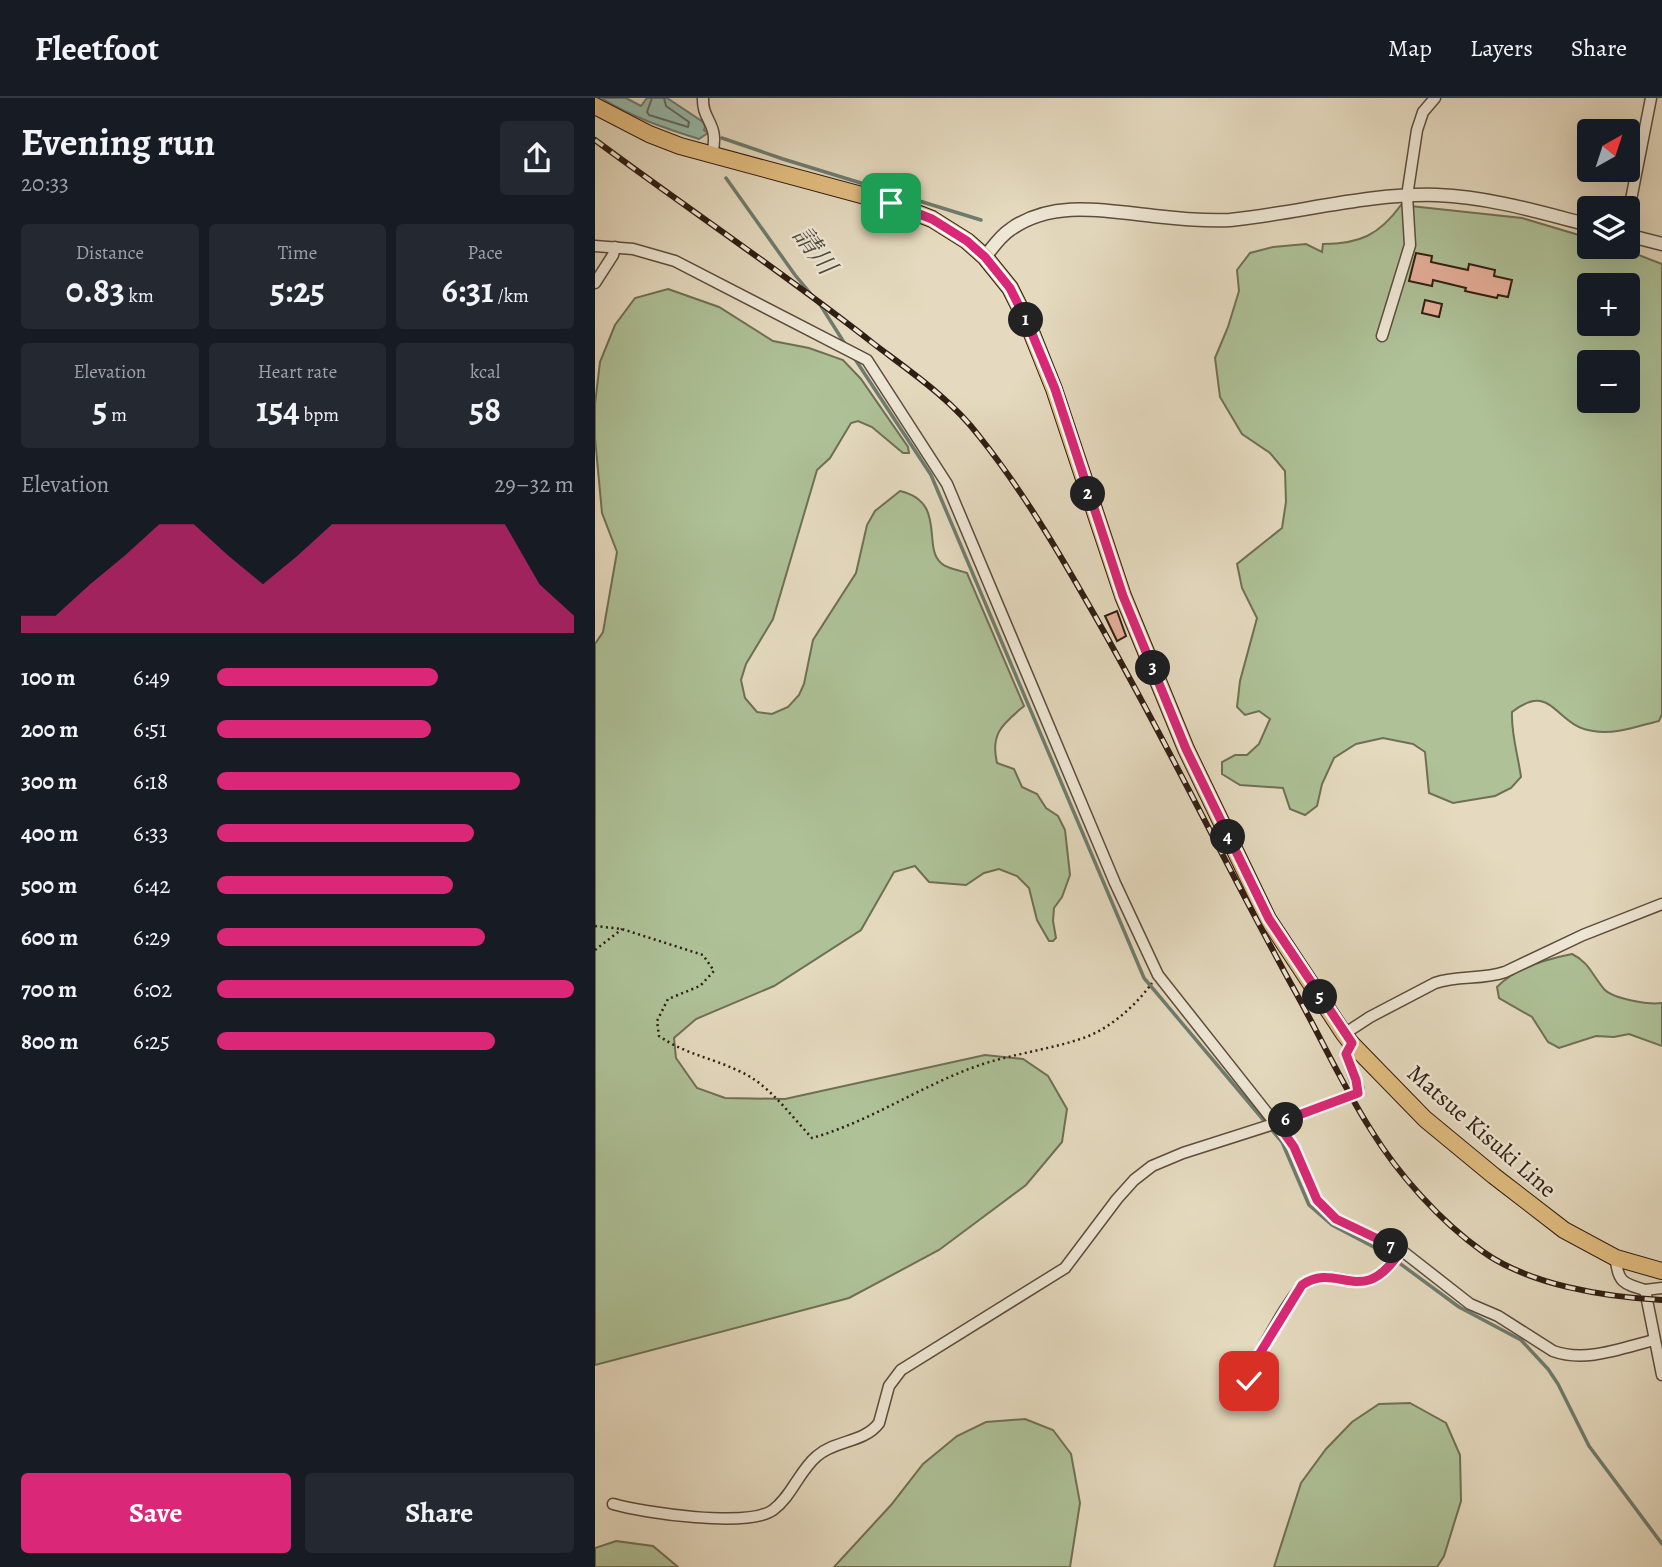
<!DOCTYPE html>
<html lang="en">
<head>
<meta charset="utf-8">
<style>
  body { margin:0; font-family:Alegreya,"Noto Serif JP",serif; background:#242831; color:#f1f3f6; height:100vh; display:flex; flex-direction:column; font-size:26px; white-space:nowrap }
  * { box-sizing:border-box; margin:0 }
  p { font-size:23px; color:#9ea1a6 }
  .icon { flex:none; width:38px; height:38px; fill:none; stroke:currentColor; stroke-width:2; stroke-linecap:round; stroke-linejoin:round }
  .map { position:relative; flex:1; overflow:hidden }
  .sheet { display:flex; flex-direction:column; background:#171b24; width:595px }
  .sheet>* { flex:none }
  .needle { width:46px; rotate:39deg }
  .tools { position:absolute; left:982px; top:21px; display:grid; gap:14px }
  .tools a { display:grid; place-items:center; width:63px; height:63px; border-radius:7px; background:#171b24; box-shadow:0 7px 28px #0002; font-size:35px }
  .pin { position:absolute; display:grid; place-items:center; width:60px; height:60px; color:#fff; margin:-30px; border-radius:14px; box-shadow:0 4px 10px #0006 }
  .km { position:absolute; width:35px; height:35px; margin:-18px; border-radius:50%; background:#222; color:#fff; font-size:19px; line-height:35px; text-align:center }
  .round { display:grid; place-items:center; flex:none; width:74px; height:74px; border-radius:7px; background:#242831 }
  .overview { display:flex; align-items:center; justify-content:space-between; height:119px; padding:0 21px }
  h1 { font-size:38px; font-weight:700; line-height:52px }
  .metrics { display:grid; grid-template-columns:repeat(3,1fr); gap:10px; height:119px; padding:7px 21px }
  .metrics div { display:grid; align-content:center; border-radius:7px; background:#242831; text-align:center }
  .metrics b { font-size:35px; font-weight:700 }
  .metrics small { font-size:19px; font-weight:400 }
  .metrics p { font-size:19px }
  .chart { height:196px; padding:14px 21px }
  .chart p { display:flex; justify-content:space-between }
  .chart svg { width:100%; height:126px; margin-top:7px; fill:#db2777; opacity:.7 }
  .primary-button { display:flex; gap:14px; margin-top:auto; padding:14px 21px }
  .primary-button a { flex:1; height:80px; border-radius:7px; background:#db2777; color:#fff; font-size:28px; font-weight:700; line-height:80px; text-align:center }
  .primary-button a+a { background:#242831; color:#f1f3f6 }
  ul { padding:0 21px; list-style:none; font-size:23px }
  li { display:grid; grid-template-columns:112px 84px 1fr; align-items:center; height:52px }
  li i { height:18px; border-radius:9px; background:#db2777 }
  header { display:flex; align-items:center; gap:42px; box-sizing:border-box; height:98px; padding:0 35px; background:#171b24; border-bottom:2px solid #363941 }
  header strong { font-size:33px }
  nav { display:flex; gap:38px; margin-inline-start:auto; font-size:24px }
  main { display:flex; flex:1; min-height:0 }
  .map>svg:first-child { display:block }
</style>
</head>
<body>
<header>
<strong>Fleetfoot</strong>
<nav><a>Map</a><a>Layers</a><a>Share</a></nav>
</header>
<main>
<section class="sheet">
<div class="overview"><div><h1>Evening run</h1><p>20:33</p></div><a class="round"><svg class="icon" aria-label="share" viewBox="0 0 24 24"><path d="M12 15V3M7 8l5-5 5 5M5 13v7h14v-7"/></svg></a></div>
<div class="metrics">
<div><p>Distance</p><b>0.83<small> km</small></b></div>
<div><p>Time</p><b>5:25</b></div>
<div><p>Pace</p><b>6:31<small> /km</small></b></div>
</div>
<div class="metrics">
<div><p>Elevation</p><b>5<small> m</small></b></div>
<div><p>Heart rate</p><b>154<small> bpm</small></b></div>
<div><p>kcal</p><b>58</b></div>
</div>
<div class="chart"><p><span>Elevation</span>29–32 m</p>
<svg viewBox="0 0 160 44" preserveAspectRatio="none"><path d="M0 44V38L10 38L20 27L30 17L40 6L50 6L60 17L70 27L80 17L90 6L100 6L110 6L120 6L130 6L140 6L150 27L160 38V44z"/></svg>
</div>
<ul>
<li><b>100 m</b>6:49<i style="width:62%"></i></li>
<li><b>200 m</b>6:51<i style="width:60%"></i></li>
<li><b>300 m</b>6:18<i style="width:85%"></i></li>
<li><b>400 m</b>6:33<i style="width:72%"></i></li>
<li><b>500 m</b>6:42<i style="width:66%"></i></li>
<li><b>600 m</b>6:29<i style="width:75%"></i></li>
<li><b>700 m</b>6:02<i style="width:100%"></i></li>
<li><b>800 m</b>6:25<i style="width:78%"></i></li>
</ul>
<div class="primary-button"><a>Save</a><a>Share</a></div>
</section>
<div class="map">
<svg width="1067" height="1469" viewBox="0 0 1067 1469">
  <rect width="100%" height="100%" fill="#e5dabf"/>
  <filter id="stains"><feTurbulence type="fractalNoise" baseFrequency=".00286" numOctaves="4"/><feColorMatrix values="0 0 0 0 .2 0 0 0 0 .09 0 0 0 0 .02 0 0 0 .5 -.17"/></filter>
  <radialGradient id="worn" r=".72"><stop offset=".6" stop-color="#630" stop-opacity="0"/><stop offset="1" stop-color="#630" stop-opacity=".3"/></radialGradient>
  <!-- green -->
  <g fill="#aec197" stroke="#6f6f55" stroke-width="2" fill-rule="evenodd">
    <path d="M806,107l121,13 67,20v9h29l44,17v450l-3,7c-21,5 -44,14 -66,10 -39,-5 -40,-51 -81,-19 -1,22 6,43 9,65l-10,11 -16,8 -42,7 -24,-10 -4,-41 -12,-8 -30,-6 -27,6 -22,14 -12,26 -5,22 -12,9 -15,-6 -7,-21 -43,-3 -18,-11v-12l13,-7h12l12,-11 11,-25 -11,-8 -14,4 -8,-8 3,-26 17,-63 -15,-30 -5,-24 45,-36 4,-26 -1,-31 -15,-18 -28,-19 -22,-37 -5,-39 13,-31 11,-36 -2,-21 13,-17 23,-6 33,-3 16,8 1,-8c37,0 56,-9 78,-39zM994,187h38v39h-38zM994,264h38v39h-38z"/>
    <path d="M73,191l51,18 54,34 36,7 34,12 18,19 47,68 1,6h-6l-31,-26 -14,-6 -7,2 -21,35 -13,12 -44,149 -27,45 -5,16 4,18 12,14 15,2 16,-7 11,-12 5,-11 9,-44 43,-67 11,-48 8,-14 25,-20c47,11 22,56 41,72 6,6 18,7 26,10l57,133c-21,18 -34,27 -27,57l17,6 8,18 15,7 9,14 12,8 7,14 5,45 -8,22 -8,11 -1,13 3,17 -3,3h-4l-12,-21 -8,-32 -12,-12 -18,-7 -15,4 -18,12 -37,-3 -14,-16 -21,6 -33,58 -87,56 -78,33 -22,19 2,20 21,30 28,10 60,1 200,-44 38,4 25,17 19,33 -5,33 -36,43 -87,65 -90,48 -254,67v-721l8,-12 14,-80 -15,-39 -7,-75v-34l5,-42 15,-37 20,-27z"/>
    <path d="M977,856c17,8 20,21 32,35 9,10 45,16 58,14v43l-33,-12 -15,3 -18,-1 -37,12 -11,-6 -16,-25 -33,-19 -2,-11c18,-19 50,-28 75,-33z"/>
    <polygon points="815,1305 851,1325 865,1357 866,1403 849,1458 842,1469 679,1469 706,1385 731,1351 757,1324 784,1306"/>
    <polygon points="430,1321 458,1332 476,1356 485,1405 475,1469 239,1469 296,1407 328,1366 362,1338 391,1324"/>
    <polygon points="21,1443 58,1448 83,1469 0,1469 0,1450"/>
  </g>
  <!-- water -->
  <path fill="#97bbac" stroke="#6e7c6f" stroke-width="2" d="M6,0h25l15,8 6,-8h20l36,24 2,5 -1,3 4,3 -9,6c-35,-11 -67,-22 -98,-41z"/>
  <g fill="none" stroke-linecap="round" stroke-linejoin="round">
    <!-- shore -->
    <polyline stroke="#646c60" stroke-width="2" points="57,0 52,14 54,17 93,29 94,24 71,8 69,0"/>
    <!-- stream -->
    <g stroke="#6e7c6f" stroke-width="3.5">
      <polyline points="127,40 188,61 386,122"/>
      <polyline points="131,80 200,177 226,208 250,246"/>
      <polyline points="258,258 336,377 549,880 671,1025"/>
      <polyline points="676,1031 687,1044 714,1107 737,1127 792,1156 864,1209 926,1242 953,1271 963,1286 994,1348 1067,1446"/>
    </g>
  </g>
  <!-- building -->
  <g fill="#e5af9a" stroke="#301d13" stroke-width="2">
    <polygon points="821,155 837,158 836,164 873,172 874,166 900,172 899,178 917,182 913,199 903,197 902,200 870,193 871,190 838,182 837,188 814,183"/>
    <polygon points="830,202 847,206 844,219 827,215"/>
    <polygon points="522,513 531,538 522,543 510,518"/>
  </g>
  <g fill="none" stroke-linecap="round" stroke-linejoin="round">
    <defs>
      <g id="minor">
        <path d="M108,0c-1,24 17,24 9,57"/>
        <polyline points="1032,122 1056,0"/>
        <path d="M0,148l38,3 42,12 192,99 80,124 168,399 43,92 136,172 23,53 19,19 65,31 69,54 28,12 55,35c32,12 69,-3 101,-11"/>
        <polyline points="0,185 18,157 20,149"/>
        <polyline points="787,238 815,147 812,98 822,32 828,14 840,0"/>
        <path d="M749,936l26,-17 65,-34c23,-8 47,-3 70,-11l78,-37 79,-31"/>
        <path d="M1021,1160c1,24 8,26 29,32"/>
        <polyline points="1067,1190 1050,1192 1067,1277"/>
        <path d="M650,1286c11,-8 10,-21 16,-33 8,-14 33,-61 45,-68 34,-21 58,27 95,-33"/>
        <path d="M18,1406c31,9 135,24 160,6 19,-14 26,-39 44,-54 18,-16 47,-13 62,-33l10,-37 12,-16 164,-102 52,-69 17,-19 18,-14 31,-13 94,-30 79,-29 2,-6 -12,-34 5,-11"/>
      </g>
      <g id="tertiary">
        <polyline points="1032,137 1067,146"/>
        <path d="M390,159c8,-10 15,-21 26,-28 42,-30 96,-18 143,-13 26,3 51,5 76,4 69,-7 138,-27 207,-25 52,2 102,17 152,30"/>
      </g>
      <polyline id="primary" points="0,8 54,36 85,48 296,105 337,121 372,143 390,159 415,190 433,226 459,291 528,498 591,651 673,821 749,936 756,945 830,1021 899,1078 969,1132 1021,1160 1067,1173"/>
    </defs>
    <!-- minor casing -->
    <use href="#minor" stroke="#5d4c3e" stroke-width="13"/>
    <!-- tertiary casing -->
    <use href="#tertiary" stroke="#5d4c3e" stroke-width="15"/>
    <!-- primary casing -->
    <use href="#primary" stroke="#301d13" stroke-width="18"/>
    <!-- path -->
    <g stroke="#301d13" stroke-width="2.5" stroke-dasharray="2 3.5" stroke-linecap="butt">
      <path d="M0,828l27,3 81,26 11,16 -14,15 -32,13 -11,22 2,15c28,19 51,21 80,35 30,13 51,44 73,67 60,-17 111,-54 171,-74 34,-11 70,-15 103,-27 26,-10 50,-32 66,-54"/>
      <polyline points="0,852 27,831"/>
    </g>
    <!-- minor -->
    <use href="#minor" stroke="#eee7d5" stroke-width="10"/>
    <!-- tertiary -->
    <use href="#tertiary" stroke="#eee7d5" stroke-width="12"/>
    <!-- primary -->
    <use href="#primary" stroke="#e2bd80" stroke-width="16"/>
    <defs>
      <path id="rail" d="M0,42c93,69 189,133 279,204 37,28 77,55 105,92 48,60 86,127 124,194 67,119 127,243 193,363 25,45 47,93 75,137 27,44 69,91 111,121 47,34 123,46 180,49"/>
    </defs>
    <!-- rail casing -->
    <use href="#rail" stroke="#301d13" stroke-width="6"/>
    <!-- rail -->
    <use href="#rail" stroke="#eee7d5" stroke-width="3.5" stroke-dasharray="10" stroke-linecap="butt"/>
  </g>
  <g fill="none" stroke-linecap="round" stroke-linejoin="round">
    <defs>
      <path id="route" d="M296,105l41,16 35,22 18,16 25,31 18,36 27,65 68,207 63,153 83,170 83,124 -6,11 10,26 2,13 -81,30 17,24 23,53 19,19 65,31c-38,61 -63,10 -99,35l-42,68 -7,24 -4,4"/>
    </defs>
    <!-- route casing -->
    <use href="#route" stroke="#fff" stroke-width="14"/>
    <!-- route -->
    <use href="#route" stroke="#db2777" stroke-width="9"/>
  </g>
  <g text-anchor="middle" stroke-width="5" stroke-linejoin="round" paint-order="stroke">
    <!-- street labels -->
    <g font-size="24" fill="#301d13" stroke="#eee7d5">
      <text transform="translate(887 1033) rotate(41)" y="8">Matsue Kisuki Line</text>
    </g>
    <!-- water labels -->
    <g font-size="26" font-style="italic" fill="#4f4c41" stroke="#eee7d5">
      <text transform="translate(220 152) rotate(53)" y="9">請川</text>
    </g>
  </g>
  <rect width="100%" height="100%" filter="url(#stains)"/>
  <rect width="100%" height="100%" fill="url(#worn)"/>
</svg>
<div class="tools">
<a><svg class="needle" viewBox="-14 -14 28 28"><path d="M0-13l5 13h-10z" fill="#e53935"/><path d="M0 13l5-13h-10z" fill="#9ea1a6"/></svg></a>
<a><svg class="icon" aria-label="layers" viewBox="0 0 24 24"><path d="M12 4l9 5-9 5-9-5zM3 14l9 5 9-5"/></svg></a>
<a>+</a>
<a>−</a>
</div>
<div class="pin" style="left:296px;top:105px;background:#1e9e55"><svg class="icon" aria-label="arrive" viewBox="0 0 24 24"><path d="M6 21V4h12l-3 4 3 4H6"/></svg></div>
<div class="pin" style="left:654px;top:1283px;background:#d93025"><svg class="icon" aria-label="check" viewBox="0 0 24 24"><path d="M5 12l5 5 9-10"/></svg></div>
<b class="km" style="left:431px;top:222px">1</b>
<b class="km" style="left:493px;top:396px">2</b>
<b class="km" style="left:558px;top:570px">3</b>
<b class="km" style="left:633px;top:739px">4</b>
<b class="km" style="left:725px;top:899px">5</b>
<b class="km" style="left:691px;top:1022px">6</b>
<b class="km" style="left:796px;top:1148px">7</b>
</div>
</main>
</body>
</html>
